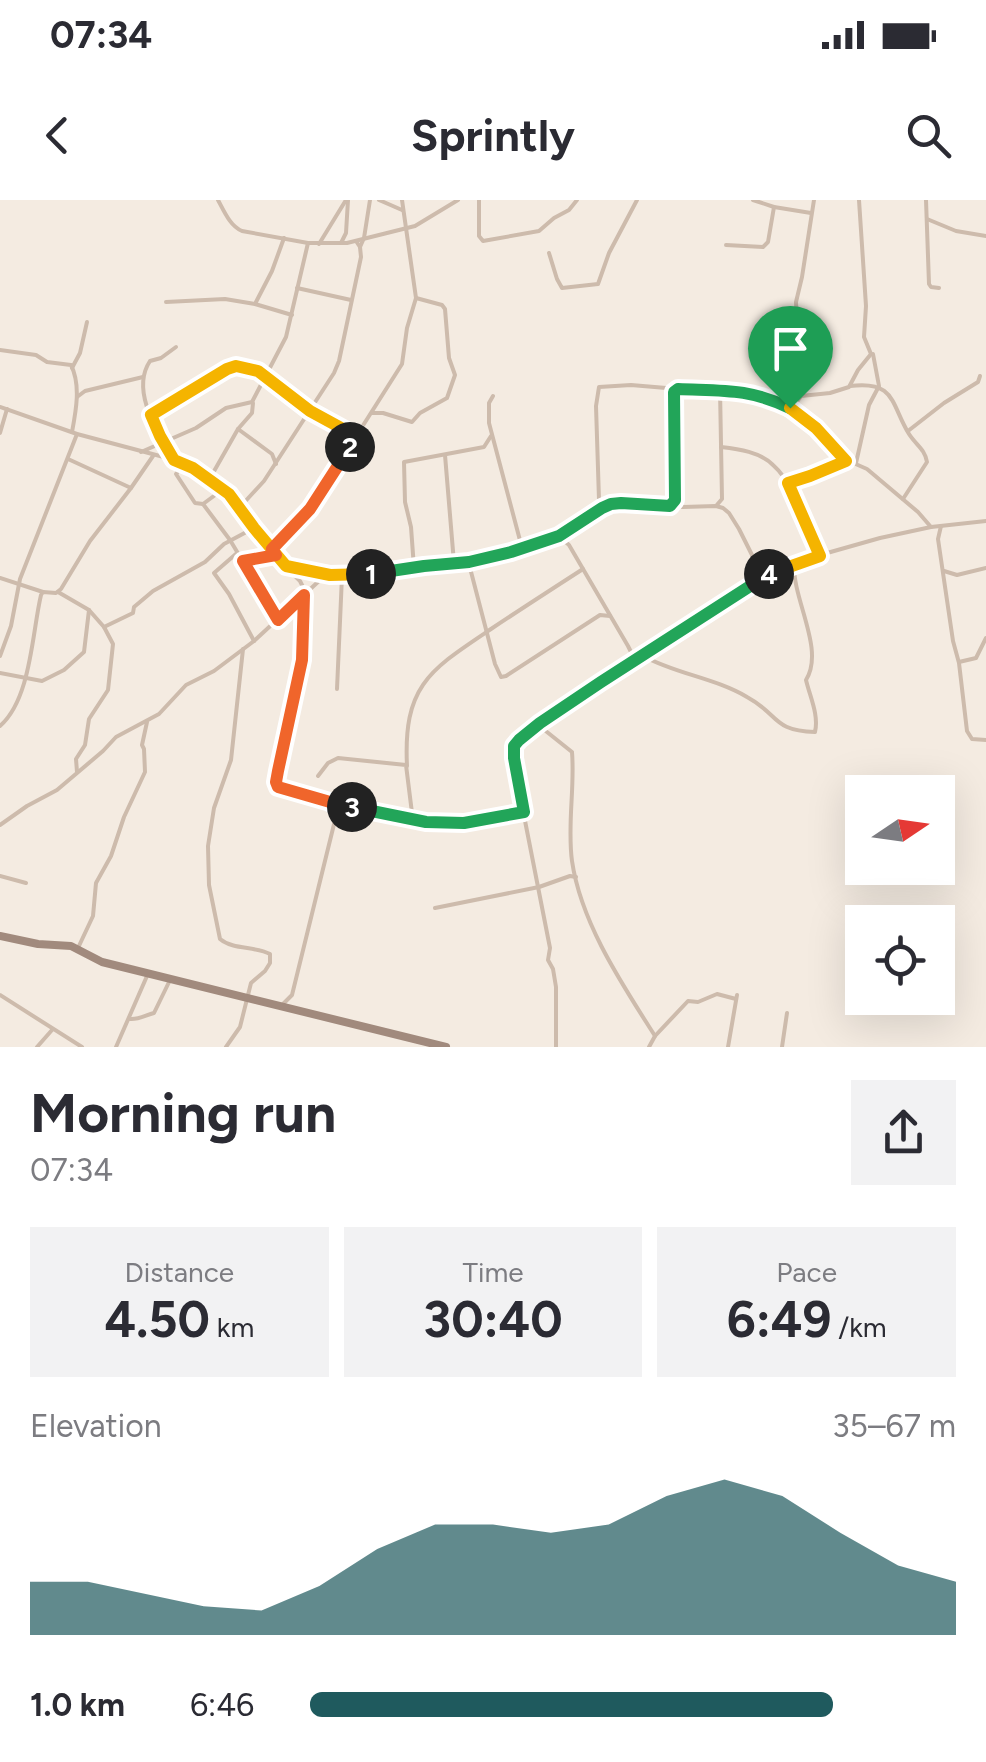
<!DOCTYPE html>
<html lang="en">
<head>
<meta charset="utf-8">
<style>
  body { margin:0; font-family:Figtree,sans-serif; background:#f2f2f3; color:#2b2b33; height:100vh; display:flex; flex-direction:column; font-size:38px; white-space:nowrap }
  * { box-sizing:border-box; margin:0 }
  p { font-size:32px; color:#7c7c81 }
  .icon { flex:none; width:55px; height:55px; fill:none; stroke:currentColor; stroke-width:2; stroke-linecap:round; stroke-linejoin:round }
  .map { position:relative; height:847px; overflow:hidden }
  .side { display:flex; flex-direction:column; background:#fff; flex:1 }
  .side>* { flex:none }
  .needle { width:65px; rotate:77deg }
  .tools { position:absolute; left:845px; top:575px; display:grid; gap:20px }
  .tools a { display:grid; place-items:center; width:110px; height:110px; border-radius:0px; background:#fff; box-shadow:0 10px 40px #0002; font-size:50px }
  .pin { position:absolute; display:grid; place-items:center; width:85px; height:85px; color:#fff; margin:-102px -42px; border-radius:50% 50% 50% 0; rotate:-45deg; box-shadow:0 0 10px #0007 }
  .pin .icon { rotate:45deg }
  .km { position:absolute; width:50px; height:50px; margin:-25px; border-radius:50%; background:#222; color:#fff; font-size:28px; line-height:50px; text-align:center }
  .round { display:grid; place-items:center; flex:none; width:105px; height:105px; border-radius:0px; background:#f2f2f3 }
  .summary { display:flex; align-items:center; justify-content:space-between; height:170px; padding:0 30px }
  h1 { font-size:55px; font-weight:700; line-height:75px }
  .metrics { display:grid; grid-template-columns:repeat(3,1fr); gap:15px; height:170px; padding:10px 30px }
  .metrics div { display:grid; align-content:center; border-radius:0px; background:#f2f2f3; text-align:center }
  .metrics b { font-size:50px; font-weight:700 }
  .metrics small { font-size:28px; font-weight:400 }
  .metrics p { font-size:28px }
  .chart { height:280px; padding:20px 30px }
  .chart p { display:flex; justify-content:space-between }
  .chart svg { width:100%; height:180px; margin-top:10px; fill:#1f5a5e; opacity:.7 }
  ul { padding:0 30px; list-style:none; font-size:32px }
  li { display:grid; grid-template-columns:160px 120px 1fr; align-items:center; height:75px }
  li i { height:25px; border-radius:12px; background:#1f5a5e }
  .status { display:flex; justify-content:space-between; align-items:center; height:70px; padding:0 50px; background:#fff; direction:ltr }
  .status svg { height:28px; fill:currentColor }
  header { display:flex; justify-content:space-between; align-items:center; height:130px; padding:0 30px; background:#fff; font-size:45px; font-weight:700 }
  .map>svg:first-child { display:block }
</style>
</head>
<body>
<div class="status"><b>07:34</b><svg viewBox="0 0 49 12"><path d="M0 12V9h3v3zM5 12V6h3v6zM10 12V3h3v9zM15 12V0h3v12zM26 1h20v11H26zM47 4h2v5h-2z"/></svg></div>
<header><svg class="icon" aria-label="back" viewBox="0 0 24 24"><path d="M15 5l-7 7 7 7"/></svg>Sprintly<svg class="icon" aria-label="search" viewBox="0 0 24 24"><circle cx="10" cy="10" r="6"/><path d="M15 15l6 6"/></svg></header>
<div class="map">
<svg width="986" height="847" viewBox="0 0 986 847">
  <rect width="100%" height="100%" fill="#f4ebe1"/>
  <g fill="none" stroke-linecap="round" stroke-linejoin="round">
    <!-- street -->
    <g stroke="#cdbbac" stroke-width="4">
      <path d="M218,0c6,11 12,26 24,31l66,12h39l68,-17 43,-26"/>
      <polyline points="379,0 402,10"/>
      <polyline points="479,0 479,36 483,41 539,31 554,18 569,10 577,0"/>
      <polyline points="753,0 774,7 811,13"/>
      <polyline points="926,0 929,84 931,87 939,88"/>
      <polyline points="927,19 956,31 986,36"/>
      <polyline points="341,43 346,33 348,0"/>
      <polyline points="319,44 346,0"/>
      <polyline points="726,45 763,47 768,42 774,7"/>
      <polyline points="360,47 364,38 370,0"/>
      <polyline points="549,53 557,79 562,88 598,84 609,53 637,0"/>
      <polyline points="297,88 351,100"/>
      <polyline points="166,102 225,99 255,104 292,115"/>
      <polyline points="256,102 272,71 284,38"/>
      <path d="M0,150l36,5 11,7 24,3c10,20 5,46 1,67"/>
      <polyline points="72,168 80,153 87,122"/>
      <path d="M850,186c46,-6 41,19 59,48 7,11 16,15 18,28l-24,37"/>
      <polyline points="493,196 489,203 489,223 522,348"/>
      <polyline points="800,196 796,102 802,77 814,0"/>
      <polyline points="77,197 85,191 143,177"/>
      <polyline points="0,207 77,234 175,260 193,268 229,294 283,363 292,369 342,376 367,375 424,366 469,362 511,352 559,336 601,308 621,303 683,307 716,306 723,308 729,313 739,329 758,367 770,374"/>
      <polyline points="793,207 801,196 830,193 849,187 858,170 871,154 864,137 866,106 859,0"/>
      <polyline points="372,213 383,213 412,222 420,213 447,198 455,175 449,158 445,109 442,105 416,98"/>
      <polyline points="151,215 227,169 243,167 258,171 310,211 353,235 358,235"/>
      <polyline points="238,229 272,254 276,264"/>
      <polyline points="908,231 944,203 978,182 980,176"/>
      <polyline points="0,233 7,209"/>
      <path d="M721,247c18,2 39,5 52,18 22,19 35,64 47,90"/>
      <polyline points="141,252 196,228 226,208 252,202 286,137 308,43"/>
      <polyline points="445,255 454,363"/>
      <path d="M173,258c-15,-26 -43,-67 -23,-97l11,-3 15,-11"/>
      <polyline points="68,259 131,288"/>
      <polyline points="856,263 869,205 879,186 873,154"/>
      <polyline points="184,264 176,274 195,303 203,304 222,290"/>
      <polyline points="209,280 238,229 252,213 253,203"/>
      <polyline points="788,283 810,277 846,261"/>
      <polyline points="203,304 230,340 278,420"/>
      <polyline points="670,306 675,300 674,192 678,189"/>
      <polyline points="716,306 722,299 720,189"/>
      <polyline points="240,307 264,281 334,173 339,161 361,57 360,47 356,41"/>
      <polyline points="601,308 599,300 596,206 599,187 631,185 678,189 720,189 749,193 775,200 803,217 827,238 842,258 867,269 918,312 931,327"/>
      <polyline points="941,326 938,339 953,441 959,463 967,531 972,539 986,540"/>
      <polyline points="559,336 569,345 628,446 632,454 630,464"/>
      <polyline points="272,349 310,309 402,164 407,128 416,98 402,0"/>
      <polyline points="237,353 214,373 229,394 254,441"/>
      <polyline points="243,361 276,355"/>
      <polyline points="469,364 495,464 501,477 506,476 600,415 610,416"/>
      <polyline points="414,368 411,327 405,302 404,262 484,247 491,236"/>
      <polyline points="289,370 300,381 304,389 302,460 278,571 276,583 278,587 330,603 338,608 351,607 426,622 464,623 524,612"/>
      <polyline points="944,371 957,375 986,368"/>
      <polyline points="0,378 43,392"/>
      <polyline points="58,392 89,410 104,427 113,444 108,490 89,519 85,545 76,559 77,572"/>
      <polyline points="104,427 133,413 134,407 153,391 205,362 224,344 252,329"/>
      <polyline points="0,456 11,426 20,379 77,234"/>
      <path d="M643,456c33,18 72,22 104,41 32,17 25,34 68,35 4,-17 -5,-35 -9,-52 19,-30 -13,-80 -12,-115"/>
      <polyline points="959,462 976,458 986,438"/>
      <polyline points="0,473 42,481 64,470 84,452 89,410"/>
      <polyline points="337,489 342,376"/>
      <path d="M537,524l35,28c3,36 -5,73 0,109 9,62 50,123 83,175"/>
      <path d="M0,526c31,-27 32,-93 41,-131l2,-3 13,1 5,-4 29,-48 41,-53 22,-32"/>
      <path d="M407,566c-4,-81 23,-96 84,-137 30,-20 61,-40 92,-60"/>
      <polyline points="318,576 328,563 338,558 406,565 413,621"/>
      <polyline points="0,625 27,606 57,590 103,551 116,537 159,514 186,485 214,471 254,441 319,381 326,376"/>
      <polyline points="0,676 26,683"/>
      <polyline points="435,708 539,687 570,676 576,677"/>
      <polyline points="78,748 93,716 96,683 111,656 124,617 145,572 144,549 142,545 147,522"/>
      <polyline points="0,795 82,847"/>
      <polyline points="281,806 292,795 338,608"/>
      <path d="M130,819c8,1 16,-4 24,-6l17,-35"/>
      <polyline points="37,847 52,830"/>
      <polyline points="116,847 147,776"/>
      <path d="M226,847l14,-20 11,-44 14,-12 5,-8v-9c-15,-8 -37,-4 -50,-15l-11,-54 -1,-39 6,-38 17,-48 12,-111"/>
      <polyline points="556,847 556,787 553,769 548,760 550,748 516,575 515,546 537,524 770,374 820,355 880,338 931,327 986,321"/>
      <polyline points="649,847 655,836 688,801 698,802 717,794 736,799"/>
      <polyline points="728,847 737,795"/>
      <polyline points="782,847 787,813"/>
    </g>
    <!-- secondary -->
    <polyline stroke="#a18a7d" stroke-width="8" points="0,736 38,744 71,746 102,762 446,847"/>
  </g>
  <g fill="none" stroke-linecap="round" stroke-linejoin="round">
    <defs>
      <path id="split-1" d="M371,374l53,-8 45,-4 42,-10 48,-16 43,-28 9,-4 10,-1 49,3 5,-6 -1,-108 4,-3c44,2 70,-1 112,19"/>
      <polyline id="split-2" points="350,247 358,234 354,235 310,211 258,171 236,166 227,169 151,215 160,236 174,260 193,268 229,294 254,328 286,366 330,375 371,374"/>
      <polyline id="split-3" points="350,247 310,309 272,349 276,355 243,361 278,420 304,395 302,460 278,571 276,582 278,587 330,602 338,608 352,607"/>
      <polyline id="split-4" points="352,607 426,622 464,623 524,612 514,558 514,546 519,540 540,523 601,482 769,374"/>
      <polyline id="split-5" points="769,374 820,356 788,283 810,276 846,261 816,228 790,208"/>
    </defs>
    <!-- split-1 casing -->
    <use href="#split-1" stroke="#fff" stroke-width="20"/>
    <!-- split-2 casing -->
    <use href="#split-2" stroke="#fff" stroke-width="20"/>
    <!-- split-3 casing -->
    <use href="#split-3" stroke="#fff" stroke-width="20"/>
    <!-- split-4 casing -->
    <use href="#split-4" stroke="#fff" stroke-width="20"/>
    <!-- split-5 casing -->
    <use href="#split-5" stroke="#fff" stroke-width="20"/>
    <!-- split-1 -->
    <use href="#split-1" stroke="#22a559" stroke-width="12"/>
    <!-- split-2 -->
    <use href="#split-2" stroke="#f5b400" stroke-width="12"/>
    <!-- split-3 -->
    <use href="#split-3" stroke="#f0652b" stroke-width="12"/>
    <!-- split-4 -->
    <use href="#split-4" stroke="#22a559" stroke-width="12"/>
    <!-- split-5 -->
    <use href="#split-5" stroke="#f5b400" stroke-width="12"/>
  </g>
</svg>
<div class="tools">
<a><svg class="needle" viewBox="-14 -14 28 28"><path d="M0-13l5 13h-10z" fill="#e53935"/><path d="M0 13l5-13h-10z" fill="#7c7c81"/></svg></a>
<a><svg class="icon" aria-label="locate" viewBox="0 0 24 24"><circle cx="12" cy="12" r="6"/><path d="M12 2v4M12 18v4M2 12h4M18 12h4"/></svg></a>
</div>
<div class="pin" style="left:790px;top:208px;background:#1e9e55"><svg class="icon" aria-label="arrive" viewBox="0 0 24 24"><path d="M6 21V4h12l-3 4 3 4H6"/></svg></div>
<b class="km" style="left:371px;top:374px">1</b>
<b class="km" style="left:350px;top:247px">2</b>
<b class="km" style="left:352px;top:607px">3</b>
<b class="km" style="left:769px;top:374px">4</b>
</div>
<section class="side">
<div class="summary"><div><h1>Morning run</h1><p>07:34</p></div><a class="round"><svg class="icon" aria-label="share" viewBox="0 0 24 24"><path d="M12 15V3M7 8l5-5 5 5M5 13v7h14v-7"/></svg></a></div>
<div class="metrics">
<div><p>Distance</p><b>4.50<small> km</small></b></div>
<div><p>Time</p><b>30:40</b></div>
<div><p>Pace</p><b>6:49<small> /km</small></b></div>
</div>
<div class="chart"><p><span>Elevation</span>35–67 m</p>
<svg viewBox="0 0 160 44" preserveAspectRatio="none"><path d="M0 44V31L10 31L20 34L30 37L40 38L50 32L60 23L70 17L80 17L90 19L100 17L110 10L120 6L130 10L140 19L150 27L160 31V44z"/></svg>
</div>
<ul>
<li><b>1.0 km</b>6:46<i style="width:81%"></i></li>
</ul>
</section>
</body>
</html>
